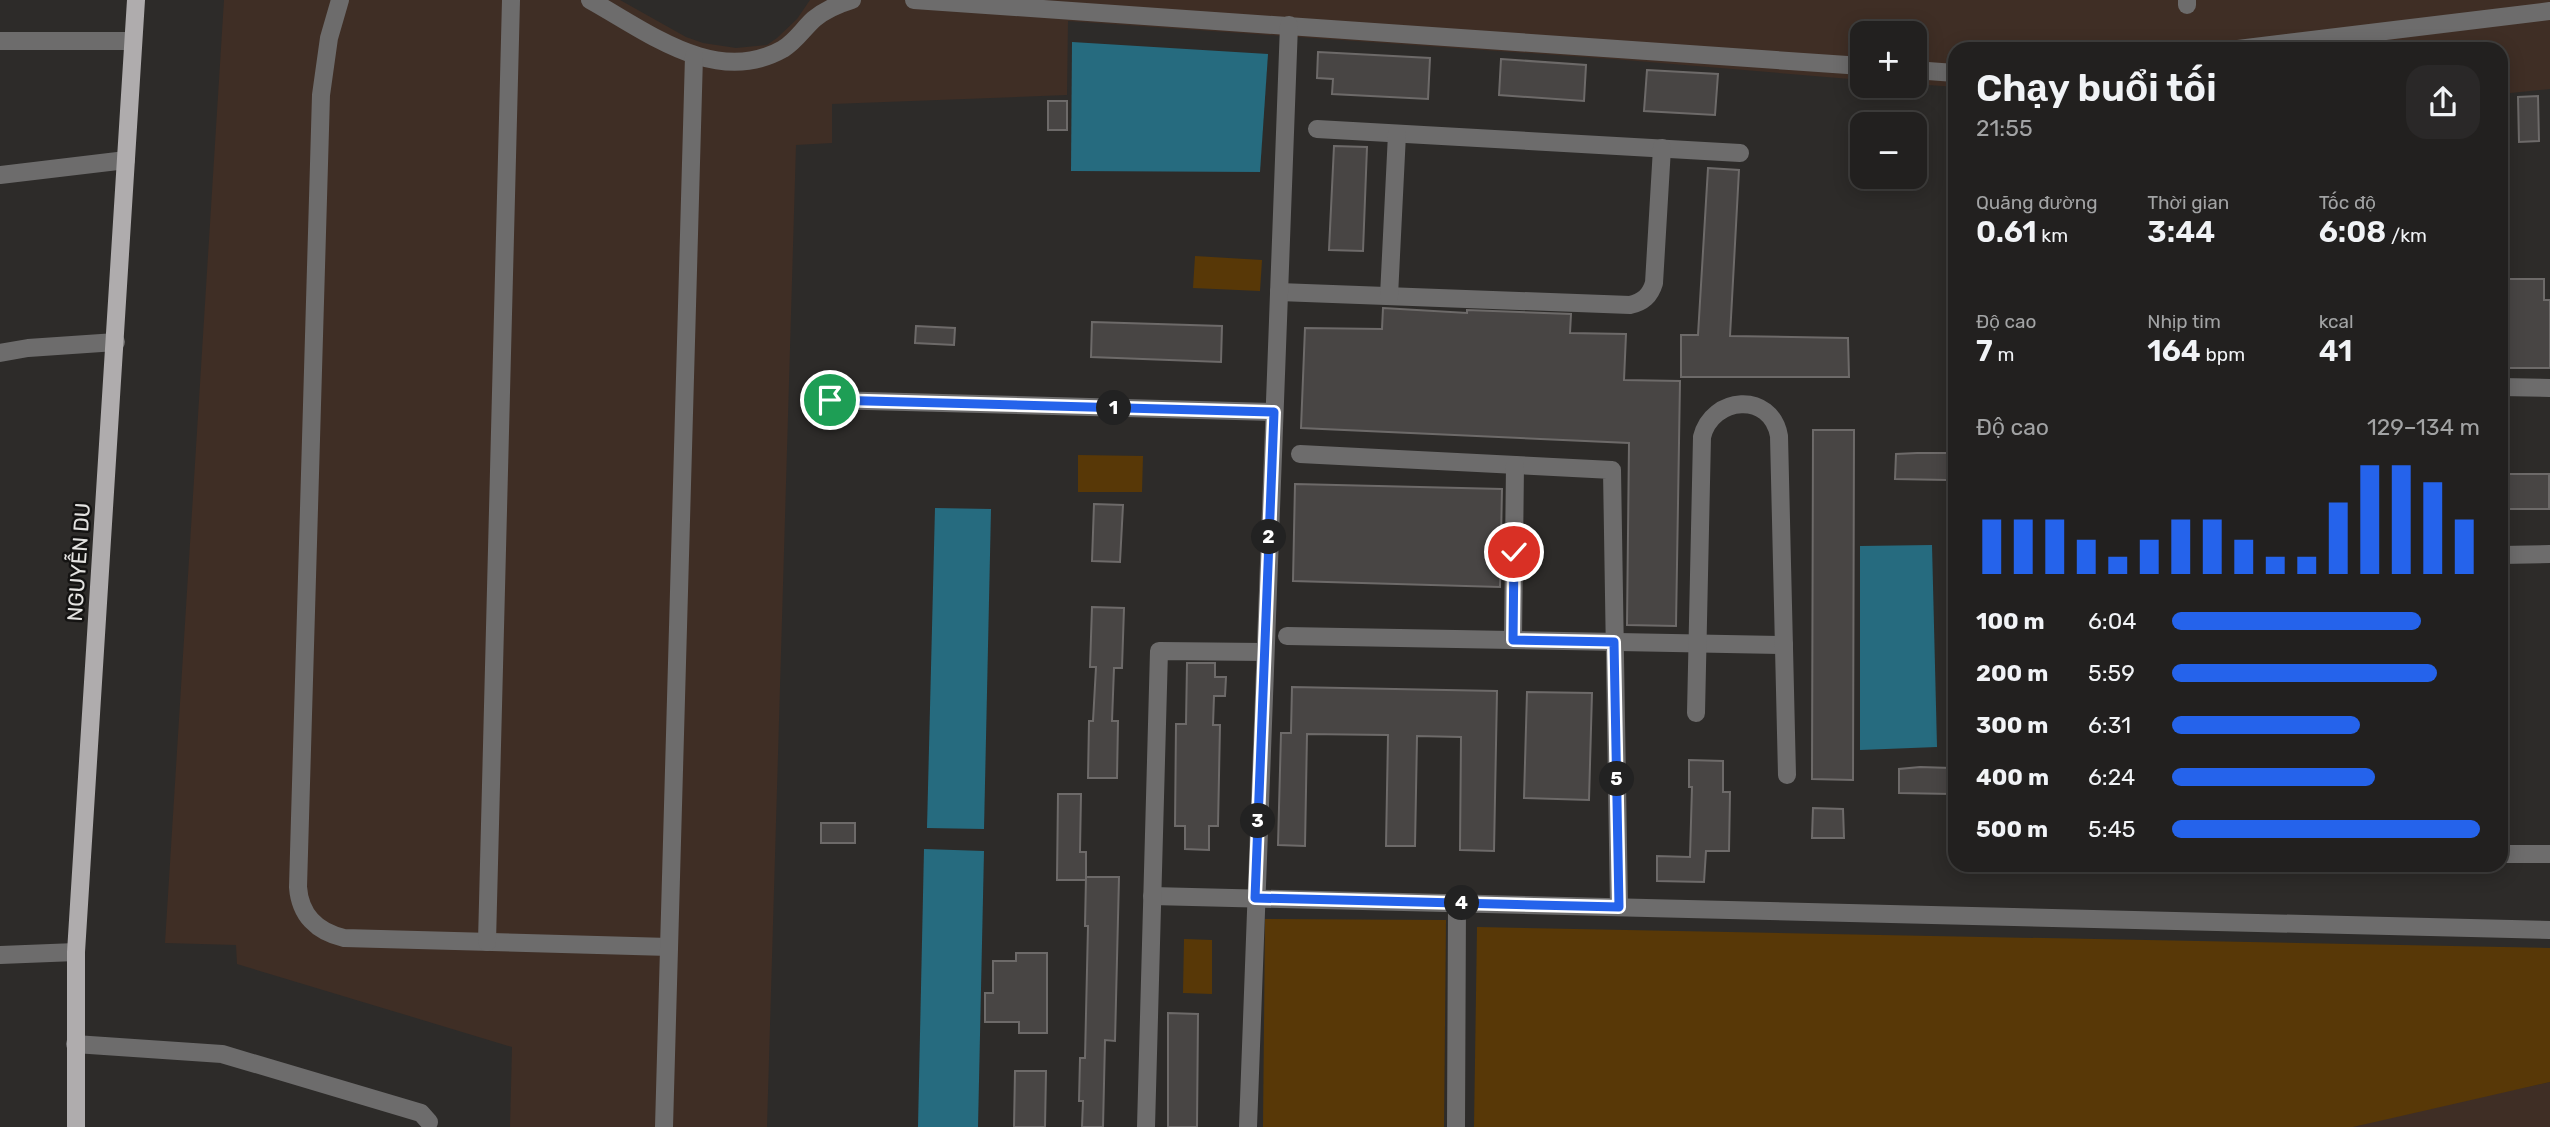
<!DOCTYPE html>
<html lang="vi">
<head>
<meta charset="utf-8">
<style>
  body { margin:0; font-family:Rubik,sans-serif; background:#2a2828; color:#f1f3f6; height:100vh; display:flex; flex-direction:column; font-size:26px; white-space:nowrap }
  * { box-sizing:border-box; margin:0 }
  p { font-size:23px; color:#a2a3a4 }
  .icon { flex:none; width:38px; height:38px; fill:none; stroke:currentColor; stroke-width:2; stroke-linecap:round; stroke-linejoin:round }
  .map { position:relative; flex:1; overflow:hidden }
  .details { position:absolute; left:1948px; top:42px; width:560px; height:830px; display:flex; flex-direction:column; background:#22201f; border-radius:21px; box-shadow:0 4px 18px #0003,0 0 0 2px #3f3e3d }
  .details>* { flex:none }
  .tools { position:absolute; left:1850px; top:21px; display:grid; gap:14px }
  .tools a { display:grid; place-items:center; width:77px; height:77px; border-radius:14px; background:#22201f; box-shadow:0 4px 18px #0003,0 0 0 2px #3f3e3d; font-size:35px }
  .pin { position:absolute; display:grid; place-items:center; width:60px; height:60px; color:#fff; margin:-30px; border:4px solid #fff; border-radius:50%; box-shadow:0 2px 7px #0007 }
  .km { position:absolute; width:35px; height:35px; margin:-18px; border-radius:50%; background:#222; color:#fff; font-size:19px; line-height:35px; text-align:center }
  .round { display:grid; place-items:center; flex:none; width:74px; height:74px; border-radius:21px; background:#2a2828 }
  .overview { display:flex; align-items:center; justify-content:space-between; height:119px; padding:0 28px }
  h1 { font-size:38px; font-weight:600; line-height:52px }
  .metrics { display:grid; grid-template-columns:repeat(3,1fr); gap:10px; height:119px; padding:7px 28px }
  .metrics div { display:grid; align-content:center }
  .metrics b { font-size:30px; font-weight:600 }
  .metrics small { font-size:19px; font-weight:400 }
  .metrics p { font-size:19px }
  .chart { height:196px; padding:14px 28px }
  .chart p { display:flex; justify-content:space-between }
  .chart svg { width:100%; height:126px; margin-top:7px; stroke:#2563eb; stroke-width:6 }
  ul { padding:0 28px; list-style:none; font-size:23px }
  li { display:grid; grid-template-columns:112px 84px 1fr; align-items:center; height:52px }
  li i { height:18px; border-radius:9px; background:#2563eb }
  .map>svg:first-child { display:block }
</style>
</head>
<body>
<div class="map">
<svg width="2550" height="1127" viewBox="0 0 2550 1127">
  <rect width="100%" height="100%" fill="#2d2b29"/>
  <!-- industrial -->
  <g fill="#3f2e25">
    <polygon points="224,0 620,0 686,37 703,43 736,48 767,45 777,38 797,19 810,0 2550,0 2550,89 2501,94 2501,49 1955,49 1955,87 1915,84 1914,33 1862,33 1862,80 1613,59 1068,21 1067,95 832,104 832,143 796,145 767,1127 510,1127 512,1047 237,964 236,945 165,943"/>
    <polygon points="2550,1082 2550,1127 2353,1127 2411,1112"/>
  </g>
  <!-- green -->
  <g fill="#583807">
    <polygon points="1195,256 1262,260 1260,291 1193,288"/>
    <polygon points="1078,455 1143,456 1142,492 1078,492"/>
    <polygon points="1265,919 1446,920 1444,1127 1263,1127"/>
    <polygon points="1477,927 2550,948 2550,1082 2353,1127 1474,1127"/>
    <polygon points="1184,939 1212,940 1212,994 1183,993"/>
  </g>
  <!-- water -->
  <g fill="#266b7f">
    <polygon points="1072,42 1268,54 1260,172 1071,171"/>
    <polygon points="935,508 991,509 984,829 927,828"/>
    <polygon points="1932,545 1937,747 1860,750 1860,546"/>
    <polygon points="924,849 984,851 978,1127 918,1127"/>
  </g>
  <!-- building -->
  <g fill="#484544" stroke="#6d6a69" stroke-width="2">
    <polygon points="1318,52 1430,58 1428,99 1332,94 1333,79 1317,78"/>
    <polygon points="1501,59 1586,65 1584,101 1499,95"/>
    <polygon points="1647,70 1718,74 1715,115 1644,111"/>
    <polygon points="2538,96 2539,141 2519,142 2518,97"/>
    <rect x="1048" y="101" width="19" height="29"/>
    <polygon points="1334,146 1367,147 1363,251 1329,250"/>
    <polygon points="1708,168 1739,170 1730,336 1848,338 1849,377 1681,377 1681,335 1698,335"/>
    <polygon points="2501,279 2544,279 2544,300 2550,300 2550,368 2501,368"/>
    <polygon points="1383,308 1467,313 1467,310 1571,314 1570,333 1626,334 1624,380 1680,381 1676,626 1627,625 1629,443 1301,428 1305,328 1382,329"/>
    <polygon points="1092,322 1222,326 1221,362 1091,357"/>
    <polygon points="916,326 955,328 954,345 915,343"/>
    <polygon points="1813,430 1854,430 1853,780 1812,779"/>
    <polygon points="1917,453 1947,453 1947,480 1895,479 1896,454"/>
    <rect x="2501" y="474" width="48" height="35"/>
    <polygon points="1295,484 1502,489 1500,587 1293,581"/>
    <polygon points="1094,504 1123,505 1120,562 1092,561"/>
    <polygon points="1092,607 1124,608 1122,668 1114,668 1112,721 1118,721 1117,778 1088,778 1089,721 1093,721 1096,667 1090,667"/>
    <polygon points="1187,663 1215,663 1215,677 1226,677 1225,696 1214,696 1213,725 1220,725 1218,826 1209,826 1209,850 1185,849 1185,826 1175,826 1176,724 1186,724"/>
    <polygon points="1292,687 1497,691 1494,851 1460,850 1461,737 1417,736 1415,846 1386,846 1388,735 1307,734 1305,846 1278,845 1281,733 1291,733"/>
    <polygon points="1527,692 1592,693 1589,800 1524,798"/>
    <polygon points="1689,760 1723,761 1723,792 1730,792 1729,851 1706,851 1704,882 1657,881 1657,856 1690,857 1692,787 1689,787"/>
    <polygon points="1920,767 1951,768 1951,794 1899,793 1899,769"/>
    <polygon points="1058,794 1081,794 1080,852 1086,852 1086,880 1057,880"/>
    <polygon points="1813,808 1843,809 1844,838 1812,838"/>
    <rect x="821" y="823" width="34" height="20"/>
    <polygon points="1086,877 1119,877 1115,1041 1105,1040 1103,1127 1082,1127 1083,1101 1079,1101 1080,1058 1085,1058 1088,926 1085,926"/>
    <polygon points="1016,953 1047,953 1047,1033 1019,1033 1019,1022 985,1022 985,993 993,993 993,961 1016,961"/>
    <polygon points="1168,1013 1198,1014 1197,1127 1168,1127"/>
    <polygon points="1015,1071 1046,1071 1045,1127 1014,1127"/>
  </g>
  <g fill="none" stroke-linecap="round" stroke-linejoin="round">
    <!-- minor -->
    <g stroke="#6d6c6c" stroke-width="18">
      <path d="M340,0l-11,38 -8,57 -23,792c2,28 19,45 46,51l325,9"/>
      <path d="M590,0c58,32 126,87 193,49 13,-8 20,-20 31,-30 11,-9 25,-15 38,-19"/>
      <polyline points="914,0 1862,66"/>
      <polyline points="2187,5 2187,0"/>
      <polyline points="0,41 133,41"/>
      <polyline points="2238,49 2550,11"/>
      <polyline points="1914,70 1955,73"/>
      <polyline points="1317,129 1740,153"/>
      <polyline points="0,175 126,160"/>
      <path d="M1279,292l351,13c13,-3 20,-9 24,-22l8,-135"/>
      <polyline points="1389,296 1397,134"/>
      <polyline points="0,353 28,348 116,342"/>
      <polyline points="2501,387 2550,388"/>
      <polyline points="830,400 1274,412"/>
      <polyline points="1300,454 1612,470 1619,907"/>
      <polyline points="2501,555 2550,554"/>
      <polyline points="1287,636 1784,645"/>
      <polyline points="1513,640 1515,465"/>
      <path d="M1696,713l6,-276c10,-41 69,-46 77,-1l8,339"/>
      <polyline points="2501,854 2550,854"/>
      <polyline points="1152,896 2550,930"/>
      <polyline points="487,942 511,0"/>
      <polyline points="0,955 76,952"/>
      <polyline points="75,1044 222,1054 421,1113 429,1122"/>
      <polyline points="664,1127 694,56"/>
      <polyline points="1146,1127 1159,651 1265,652"/>
      <polyline points="1248,1127 1289,25"/>
      <polyline points="1456,1127 1457,903"/>
    </g>
    <!-- major -->
    <polyline stroke="#afacad" stroke-width="18" points="76,1127 76,952 136,0"/>
  </g>
  <g fill="none" stroke-linecap="round" stroke-linejoin="round">
    <defs>
      <polyline id="route" points="830,400 1274,412 1255,898 1619,907 1614,642 1513,640 1514,552"/>
    </defs>
    <!-- route casing -->
    <use href="#route" stroke="#fff" stroke-width="14"/>
    <!-- route -->
    <use href="#route" stroke="#2563eb" stroke-width="9"/>
  </g>
  <g text-anchor="middle" stroke-width="5" stroke-linejoin="round" paint-order="stroke">
    <!-- street labels -->
    <g font-size="21" fill="#e4e3e1" stroke="#141312">
      <text transform="translate(79 562) rotate(-86)" y="7">NGUYỄN DU</text>
    </g>
  </g>
</svg>
<div class="tools">
<a>+</a>
<a>−</a>
</div>
<div class="pin" style="left:830px;top:400px;background:#1e9e55"><svg class="icon" aria-label="arrive" viewBox="0 0 24 24"><path d="M6 21V4h12l-3 4 3 4H6"/></svg></div>
<div class="pin" style="left:1514px;top:552px;background:#d93025"><svg class="icon" aria-label="check" viewBox="0 0 24 24"><path d="M5 12l5 5 9-10"/></svg></div>
<b class="km" style="left:1114px;top:408px">1</b>
<b class="km" style="left:1269px;top:537px">2</b>
<b class="km" style="left:1258px;top:821px">3</b>
<b class="km" style="left:1462px;top:903px">4</b>
<b class="km" style="left:1617px;top:779px">5</b>
<section class="details">
<div class="overview"><div><h1>Chạy buổi tối</h1><p>21:55</p></div><a class="round"><svg class="icon" aria-label="share" viewBox="0 0 24 24"><path d="M12 15V3M7 8l5-5 5 5M5 13v7h14v-7"/></svg></a></div>
<div class="metrics">
<div><p>Quãng đường</p><b>0.61<small> km</small></b></div>
<div><p>Thời gian</p><b>3:44</b></div>
<div><p>Tốc độ</p><b>6:08<small> /km</small></b></div>
</div>
<div class="metrics">
<div><p>Độ cao</p><b>7<small> m</small></b></div>
<div><p>Nhịp tim</p><b>164<small> bpm</small></b></div>
<div><p>kcal</p><b>41</b></div>
</div>
<div class="chart"><p><span>Độ cao</span>129–134 m</p>
<svg viewBox="0 0 160 44" preserveAspectRatio="none"><path d="M5 44V25M15 44V25M25 44V25M35 44V32M45 44V38M55 44V32M65 44V25M75 44V25M85 44V32M95 44V38M105 44V38M115 44V19M125 44V6M135 44V6M145 44V12M155 44V25"/></svg>
</div>
<ul>
<li><b>100 m</b>6:04<i style="width:81%"></i></li>
<li><b>200 m</b>5:59<i style="width:86%"></i></li>
<li><b>300 m</b>6:31<i style="width:61%"></i></li>
<li><b>400 m</b>6:24<i style="width:66%"></i></li>
<li><b>500 m</b>5:45<i style="width:100%"></i></li>
</ul>
</section>
</div>
</body>
</html>
